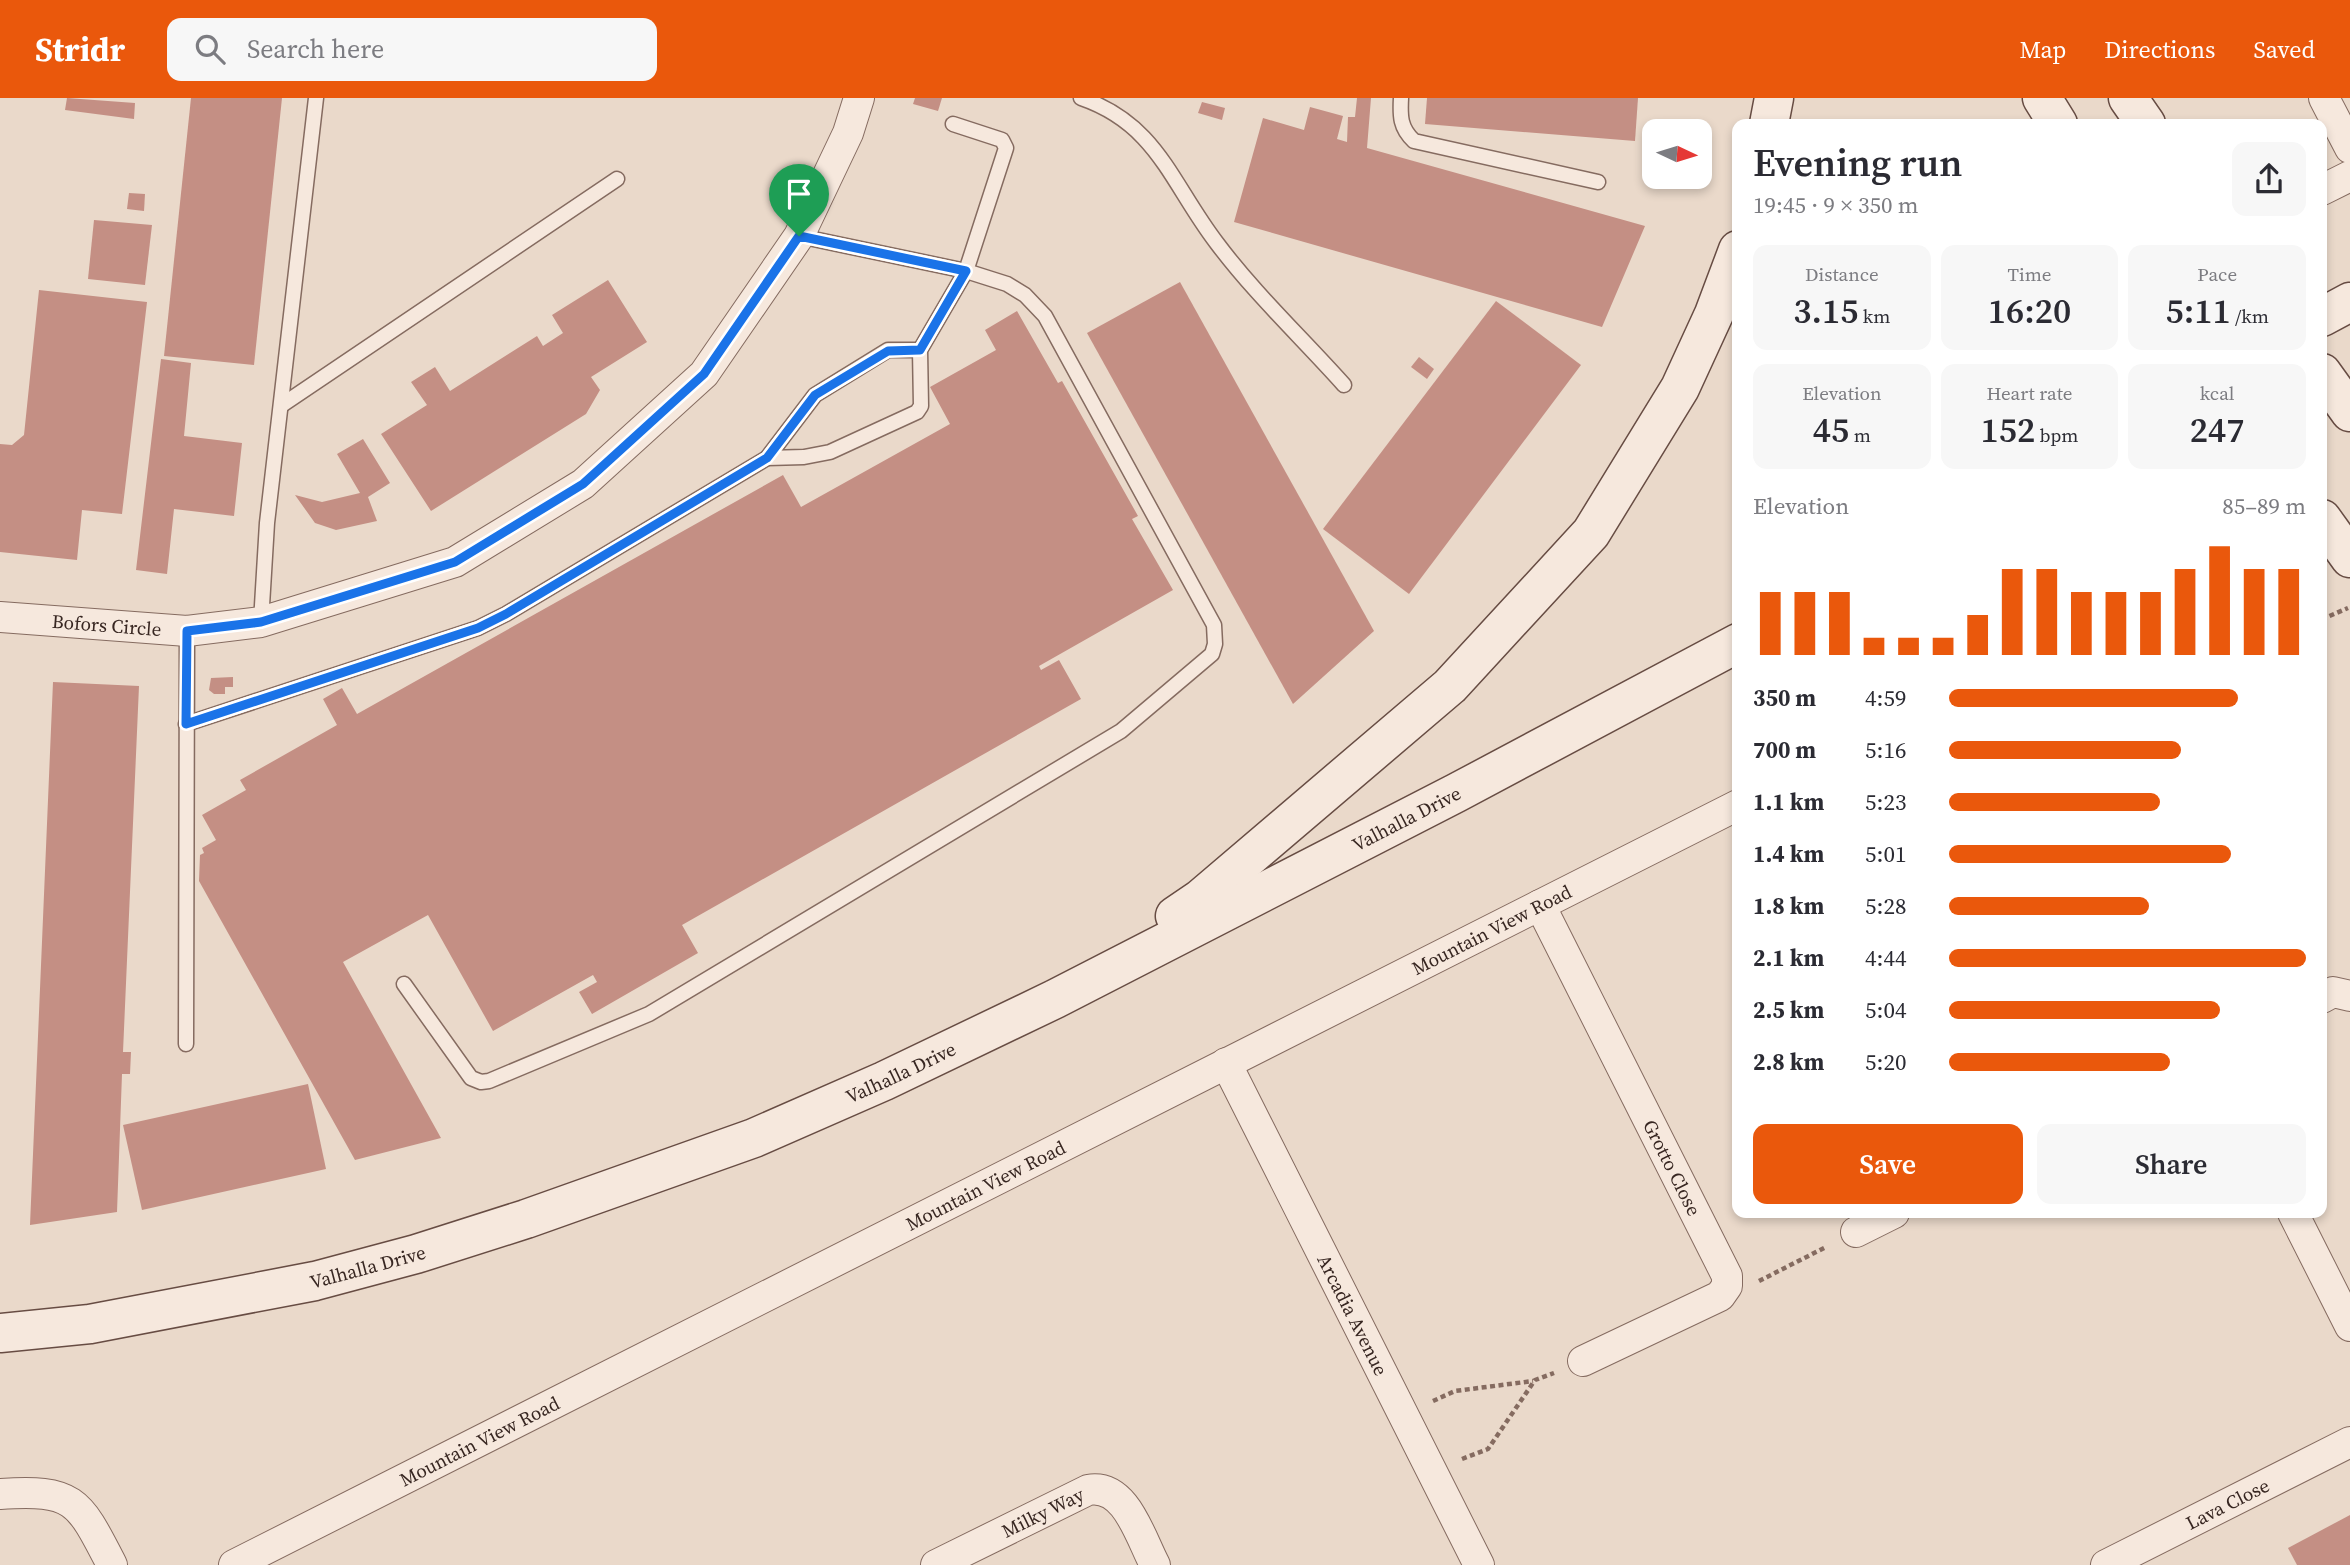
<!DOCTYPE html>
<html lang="en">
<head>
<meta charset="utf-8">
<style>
  body { margin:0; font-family:"Source Serif 4",serif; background:#f7f7f7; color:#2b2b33; height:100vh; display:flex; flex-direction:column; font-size:26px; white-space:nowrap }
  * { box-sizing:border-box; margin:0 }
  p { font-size:23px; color:#7c7c81 }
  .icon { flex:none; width:38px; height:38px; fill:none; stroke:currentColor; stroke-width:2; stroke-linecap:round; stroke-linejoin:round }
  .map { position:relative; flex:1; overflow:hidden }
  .sheet { position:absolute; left:1732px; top:21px; width:595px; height:1099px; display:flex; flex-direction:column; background:#fff; border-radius:14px; box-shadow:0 4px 10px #0003 }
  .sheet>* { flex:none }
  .needle { width:46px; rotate:94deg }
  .buttons { position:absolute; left:1642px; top:21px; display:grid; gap:14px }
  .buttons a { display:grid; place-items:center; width:70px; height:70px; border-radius:14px; background:#fff; box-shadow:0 4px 10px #0003; font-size:35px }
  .pin { position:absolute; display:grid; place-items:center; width:60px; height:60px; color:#fff; margin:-72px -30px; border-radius:50% 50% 50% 0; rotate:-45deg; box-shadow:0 0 7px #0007 }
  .pin .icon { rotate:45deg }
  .round { display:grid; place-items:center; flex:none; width:74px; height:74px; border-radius:14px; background:#f7f7f7 }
  .summary { display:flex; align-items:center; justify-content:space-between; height:119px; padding:0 21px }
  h1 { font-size:38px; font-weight:600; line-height:52px }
  .metrics { display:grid; grid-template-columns:repeat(3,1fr); gap:10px; height:119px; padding:7px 21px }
  .metrics div { display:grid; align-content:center; border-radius:14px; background:#f7f7f7; text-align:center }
  .metrics b { font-size:35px; font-weight:600 }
  .metrics small { font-size:19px; font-weight:400 }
  .metrics p { font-size:19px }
  .chart { height:196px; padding:14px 21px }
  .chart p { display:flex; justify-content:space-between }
  .chart svg { width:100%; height:126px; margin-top:7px; stroke:#ea580c; stroke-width:6 }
  .cta { display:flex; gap:14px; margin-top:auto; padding:14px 21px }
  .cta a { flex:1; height:80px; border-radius:14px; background:#ea580c; color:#fff; font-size:28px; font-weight:600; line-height:80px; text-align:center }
  .cta a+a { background:#f7f7f7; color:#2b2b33 }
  ul { padding:0 21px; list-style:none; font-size:23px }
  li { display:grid; grid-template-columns:112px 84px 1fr; align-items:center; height:52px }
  li i { height:18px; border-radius:9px; background:#ea580c }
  header { display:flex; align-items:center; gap:42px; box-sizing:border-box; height:98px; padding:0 35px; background:#ea580c; color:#fff }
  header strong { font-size:33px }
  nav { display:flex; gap:38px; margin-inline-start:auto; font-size:24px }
  .search { width:490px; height:63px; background:#f7f7f7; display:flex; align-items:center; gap:18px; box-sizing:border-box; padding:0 24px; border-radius:14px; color:#7c7c81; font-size:26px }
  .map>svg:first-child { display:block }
</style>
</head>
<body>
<header>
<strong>Stridr</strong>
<div class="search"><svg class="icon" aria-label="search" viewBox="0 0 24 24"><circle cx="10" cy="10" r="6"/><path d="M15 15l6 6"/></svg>Search here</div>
<nav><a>Map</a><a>Directions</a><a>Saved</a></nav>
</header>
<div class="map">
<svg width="2350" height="1467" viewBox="0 0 2350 1467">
  <rect width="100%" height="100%" fill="#ead9ca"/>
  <!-- building -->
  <g fill="#c48f84">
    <polygon points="67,0 135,5 134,21 65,12"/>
    <polygon points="191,0 282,0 254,267 164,258"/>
    <polygon points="915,0 942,0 938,13 913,6"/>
    <polygon points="1357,0 1371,0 1367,50 1645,128 1602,229 1234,124 1263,20 1304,32 1310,9 1343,18 1337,41 1347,44 1348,19 1355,19"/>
    <polygon points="1427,0 1638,0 1635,43 1425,26"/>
    <polygon points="1202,4 1225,10 1222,22 1198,15"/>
    <polygon points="129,95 145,96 144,113 127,111"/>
    <polygon points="94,122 152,127 145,187 88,181"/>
    <polygon points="608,182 647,244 591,279 600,292 586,316 431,413 381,336 427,307 411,284 435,269 450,293 537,238 543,248 563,235 552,217"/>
    <polygon points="1180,184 1374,533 1293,606 1087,235"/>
    <polygon points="39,192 147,204 122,416 82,412 77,462 0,454 0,346 12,347 24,337"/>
    <polygon points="1496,203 1581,267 1409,496 1323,431"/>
    <polygon points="1017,213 1058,285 1062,283 1138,418 1132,421 1173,492 1039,568 1041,572 1059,562 1081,601 682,827 698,855 592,916 579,894 597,884 593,877 493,933 428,817 343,864 441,1040 355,1062 199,783 200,757 204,755 202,750 216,742 202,717 246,692 240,682 337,627 323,601 342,590 357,616 783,377 801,409 950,326 930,289 996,252 985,232"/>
    <polygon points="1419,259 1434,271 1427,281 1411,269"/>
    <polygon points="161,261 191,265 184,338 242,345 234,418 174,411 167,476 136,472"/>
    <polygon points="363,341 390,385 368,399 377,423 336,432 315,425 295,397 322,404 360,395 337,356"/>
    <polygon points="233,579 233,589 225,589 225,596 214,596 209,592 211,580"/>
    <polygon points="53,584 139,588 123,954 131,954 130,976 122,976 117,1114 30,1127"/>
    <polygon points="308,986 326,1071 142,1112 123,1027"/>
    <polygon points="2350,1417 2350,1467 2297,1467 2288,1450"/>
  </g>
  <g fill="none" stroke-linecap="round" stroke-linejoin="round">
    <defs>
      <g id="lane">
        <path d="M1081,0c76,26 90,85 135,144 38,51 86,96 128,143"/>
        <path d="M1401,0c-1,18 -1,30 13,43l184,41"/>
        <polyline points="282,307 617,81"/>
        <polyline points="767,360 804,359 830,354 917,314 921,308 920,252 966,173 1006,50 1002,42 953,26"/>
        <polyline points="261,524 267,425 316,0"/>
        <polyline points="186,626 478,530 506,516 767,360 815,297 888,252 920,252"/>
        <polyline points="404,886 471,980 481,984 489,983 649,916 1121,633 1212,556 1215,546 1214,527 1045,218 1025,197 1007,186 966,173 799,138"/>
        <polyline points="186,946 187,533"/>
      </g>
      <g id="street">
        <polyline points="2324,0 2350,50"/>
        <polyline points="2322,92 2350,78"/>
        <path id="s1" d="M0,519l187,14 74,-9 194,-60 128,-78 121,-110 95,-138 49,-103 11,-35"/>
        <path id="s2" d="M1540,807l187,371v10l-7,10 -137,65"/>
        <polyline points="2322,900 2333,894 2350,898"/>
        <path id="s3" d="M1226,965l253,502"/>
        <polyline points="2293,1115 2350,1228"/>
        <polyline points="1856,1134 1894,1115"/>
        <path d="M0,1396c75,-5 79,7 112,71"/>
        <path id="s4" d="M234,1467l1504,-760"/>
        <path id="s5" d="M936,1467l152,-75c38,-7 52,47 67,75"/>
        <path id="s6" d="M2106,1467l244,-123"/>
      </g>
      <g id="secondary">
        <polyline points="2042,0 2058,26"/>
        <polyline points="2128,0 2146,26"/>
        <polyline points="1769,26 1774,0"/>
        <polyline points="2322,219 2350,204"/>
        <polyline points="2322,275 2350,314"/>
        <polyline points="2322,421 2350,460"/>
        <polyline points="1175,818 1200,801 1450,588 1591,435 1680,290 1714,216 1738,152"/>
        <path id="s7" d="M0,1235l90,-9 225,-43 101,-27 110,-35 228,-81 130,-57 171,-82 401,-206 282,-150"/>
      </g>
    </defs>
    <!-- lane casing -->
    <use href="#lane" stroke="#856b60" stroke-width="17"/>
    <!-- street casing -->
    <use href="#street" stroke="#856b60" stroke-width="32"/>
    <!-- secondary casing -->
    <use href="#secondary" stroke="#674c43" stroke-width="41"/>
    <!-- path -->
    <g stroke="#856b60" stroke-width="4.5" stroke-dasharray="5 3.5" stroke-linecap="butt">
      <polyline points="2322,518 2325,520 2348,510"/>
      <polyline points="1759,1183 1826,1149"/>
      <polyline points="1433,1303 1455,1293 1533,1283"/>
      <polyline points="1462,1361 1488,1351 1535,1282 1554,1275"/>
    </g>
    <!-- lane -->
    <use href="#lane" stroke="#f6e8dd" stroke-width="14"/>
    <!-- street -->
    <use href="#street" stroke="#f6e8dd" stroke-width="30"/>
    <!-- secondary -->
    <use href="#secondary" stroke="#f6e8dd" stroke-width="38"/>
  </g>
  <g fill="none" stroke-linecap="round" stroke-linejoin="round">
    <defs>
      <polygon id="route" points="799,138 966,173 920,252 888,253 815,297 767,360 506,516 478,530 186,626 187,533 261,524 455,464 583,386 704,276"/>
    </defs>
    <!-- route casing -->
    <use href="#route" stroke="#fff" stroke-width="14"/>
    <!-- route -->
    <use href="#route" stroke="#1a73e8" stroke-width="9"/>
  </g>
  <g text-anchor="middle" stroke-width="6" stroke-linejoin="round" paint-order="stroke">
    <!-- street labels -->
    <g font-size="19" fill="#382722" stroke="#f3e5d9">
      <text dy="7" stroke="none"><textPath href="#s1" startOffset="107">Bofors Circle</textPath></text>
      <text dy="7" stroke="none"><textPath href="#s7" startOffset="1508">Valhalla Drive</textPath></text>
      <text dy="7" stroke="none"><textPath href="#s4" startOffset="1409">Mountain View Road</textPath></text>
      <text dy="7" stroke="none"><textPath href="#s7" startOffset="942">Valhalla Drive</textPath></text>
      <text dy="7" stroke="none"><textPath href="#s2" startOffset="294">Grotto Close</textPath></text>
      <text dy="7" stroke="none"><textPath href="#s4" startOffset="842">Mountain View Road</textPath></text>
      <text dy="7" stroke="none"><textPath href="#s7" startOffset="374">Valhalla Drive</textPath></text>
      <text dy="7" stroke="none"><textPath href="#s3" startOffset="282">Arcadia Avenue</textPath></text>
      <text dy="7" stroke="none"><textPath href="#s4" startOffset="275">Mountain View Road</textPath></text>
      <text dy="7" stroke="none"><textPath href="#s6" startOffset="136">Lava Close</textPath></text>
      <text dy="7" stroke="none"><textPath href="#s5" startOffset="119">Milky Way</textPath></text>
    </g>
  </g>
</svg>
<div class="buttons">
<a><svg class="needle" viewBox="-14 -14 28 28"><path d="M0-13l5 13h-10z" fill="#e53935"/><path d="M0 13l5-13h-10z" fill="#7c7c81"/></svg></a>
</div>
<div class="pin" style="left:799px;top:138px;background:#1e9e55"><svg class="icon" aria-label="arrive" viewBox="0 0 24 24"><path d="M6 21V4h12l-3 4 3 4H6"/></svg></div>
<section class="sheet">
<div class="summary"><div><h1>Evening run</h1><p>19:45 · 9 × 350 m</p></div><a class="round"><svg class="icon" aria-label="share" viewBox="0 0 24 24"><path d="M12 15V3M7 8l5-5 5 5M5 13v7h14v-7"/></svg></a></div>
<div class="metrics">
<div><p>Distance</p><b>3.15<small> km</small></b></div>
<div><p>Time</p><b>16:20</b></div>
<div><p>Pace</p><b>5:11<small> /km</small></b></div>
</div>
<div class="metrics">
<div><p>Elevation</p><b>45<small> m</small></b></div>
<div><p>Heart rate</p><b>152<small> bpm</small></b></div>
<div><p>kcal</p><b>247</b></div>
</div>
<div class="chart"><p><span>Elevation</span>85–89 m</p>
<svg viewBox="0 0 160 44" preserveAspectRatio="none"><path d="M5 44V22M15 44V22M25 44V22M35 44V38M45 44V38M55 44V38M65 44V30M75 44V14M85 44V14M95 44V22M105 44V22M115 44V22M125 44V14M135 44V6M145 44V14M155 44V14"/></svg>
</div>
<ul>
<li><b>350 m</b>4:59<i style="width:81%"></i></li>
<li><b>700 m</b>5:16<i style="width:65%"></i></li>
<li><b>1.1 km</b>5:23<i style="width:59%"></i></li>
<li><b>1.4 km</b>5:01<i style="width:79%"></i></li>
<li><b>1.8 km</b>5:28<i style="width:56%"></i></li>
<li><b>2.1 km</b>4:44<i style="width:100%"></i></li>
<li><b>2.5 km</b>5:04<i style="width:76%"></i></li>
<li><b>2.8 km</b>5:20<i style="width:62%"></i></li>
</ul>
<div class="cta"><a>Save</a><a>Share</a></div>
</section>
</div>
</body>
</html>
